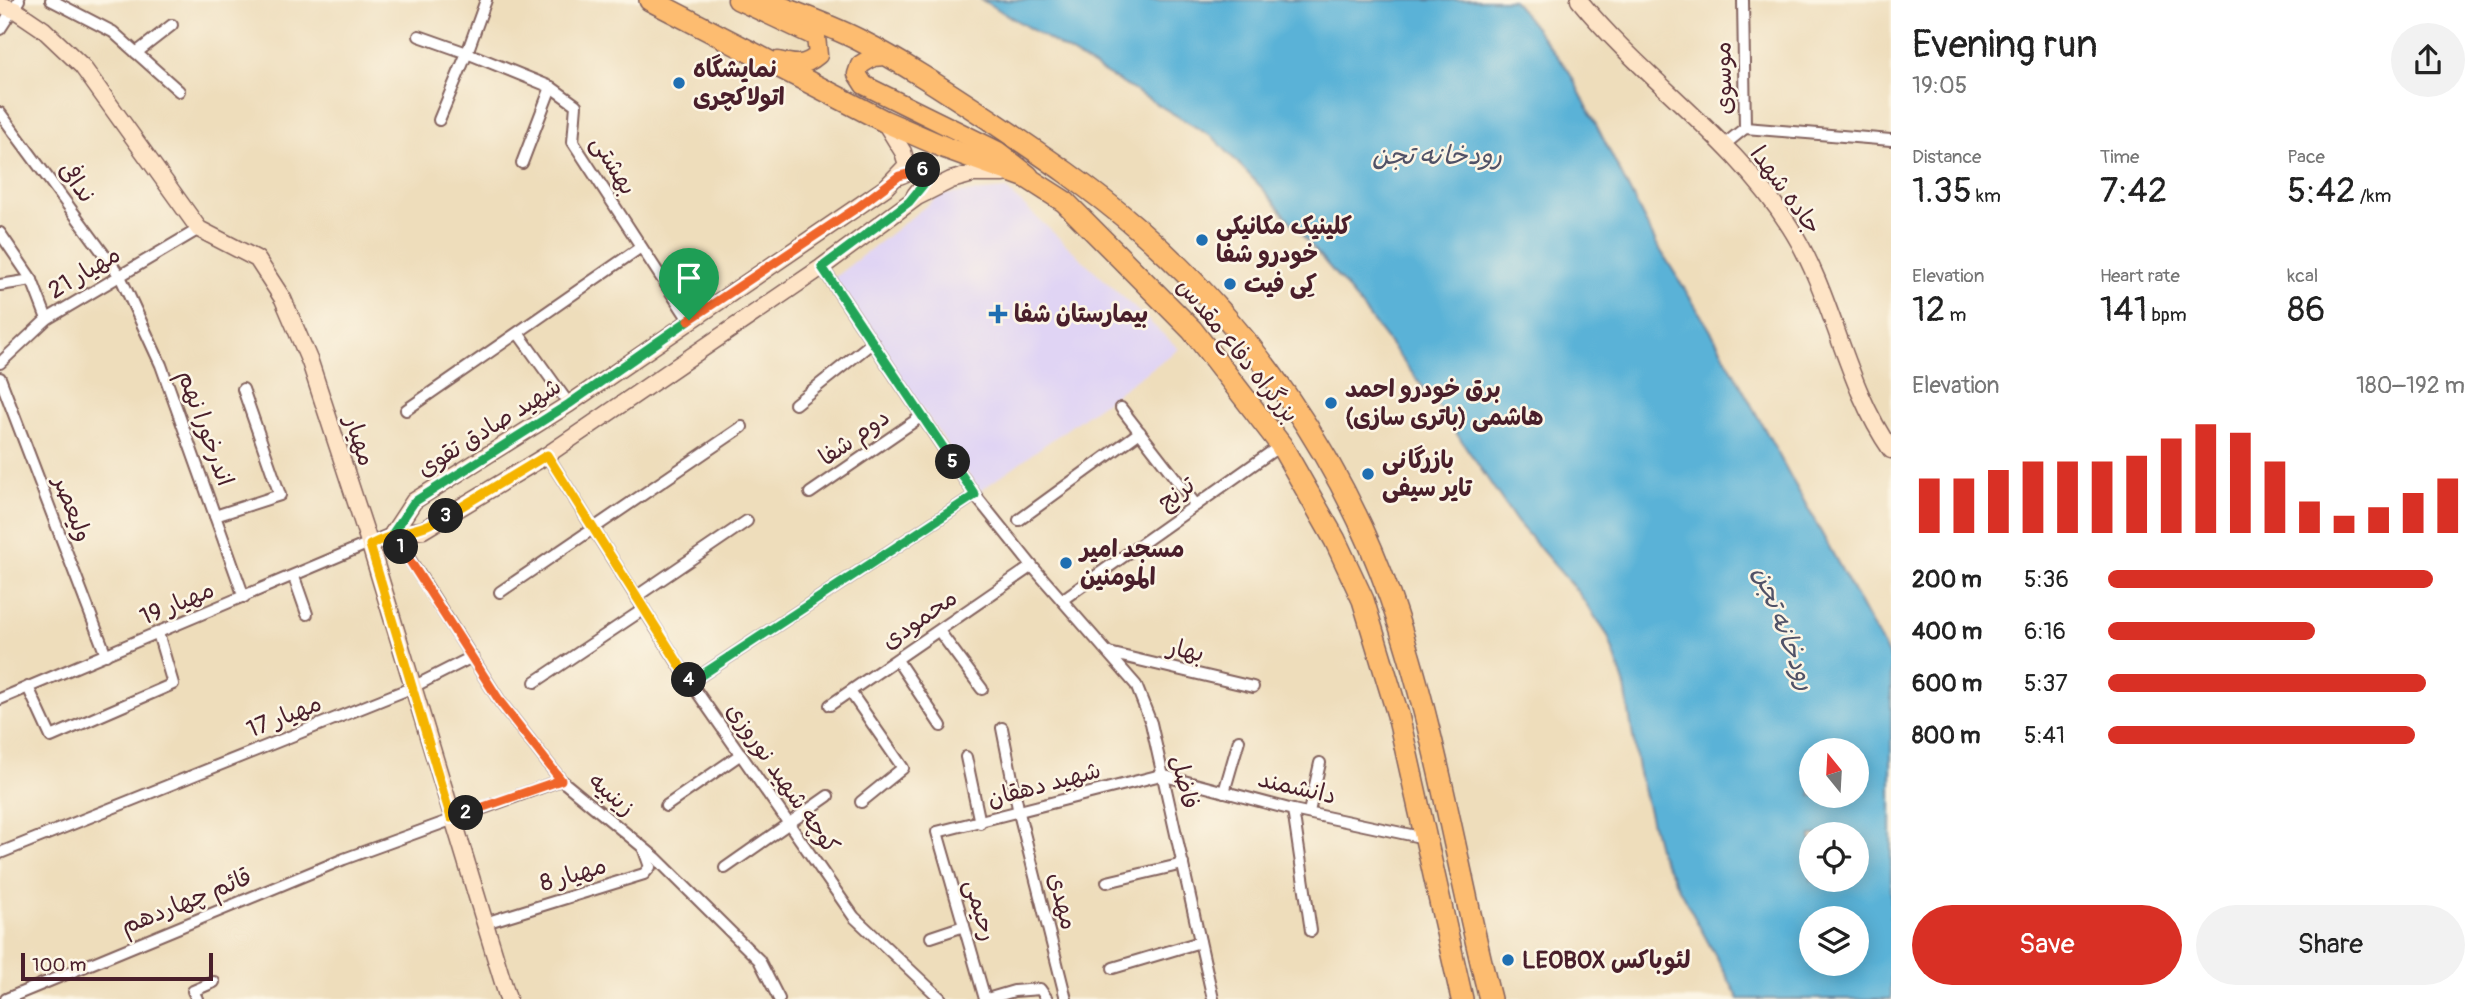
<!DOCTYPE html>
<html lang="en">
<head>
<meta charset="utf-8">
<style>
  body { margin:0; font-family:Pangolin,"Playpen Sans Arabic",sans-serif; background:#f2f2f2; color:#222; height:100vh; display:flex; flex-direction:column; font-size:26px; white-space:nowrap }
  * { box-sizing:border-box; margin:0 }
  p { font-size:23px; color:#767676 }
  .icon { flex:none; width:38px; height:38px; fill:none; stroke:currentColor; stroke-width:2; stroke-linecap:round; stroke-linejoin:round }
  .map { position:relative; flex:1; overflow:hidden }
  .side { display:flex; flex-direction:column; background:#fff; width:595px }
  .side>* { flex:none }
  .needle { width:46px; rotate:342deg }
  .buttons { position:absolute; left:1799px; top:738px; display:grid; gap:14px }
  .buttons a { display:grid; place-items:center; width:70px; height:70px; border-radius:50%; background:#fff; box-shadow:0 4px 18px #0003; font-size:35px }
  .scale { position:absolute; left:21px; bottom:18px; width:192px; box-sizing:border-box; padding-left:7px; border:4px solid #4a1f2b; border-top:0; font-size:19px; line-height:24px; white-space:nowrap; color:#4a1f2b; -webkit-text-stroke:5px #fcf5e5; paint-order:stroke }
  .pin { position:absolute; display:grid; place-items:center; width:60px; height:60px; color:#fff; margin:-72px -30px; border-radius:50% 50% 50% 0; rotate:-45deg; box-shadow:0 0 7px #0007 }
  .pin .icon { rotate:45deg }
  .km { position:absolute; width:35px; height:35px; margin:-18px; border-radius:50%; background:#222; color:#fff; font-size:19px; line-height:35px; text-align:center }
  .round { display:grid; place-items:center; flex:none; width:74px; height:74px; border-radius:37px; background:#f2f2f2 }
  .overview { display:flex; align-items:center; justify-content:space-between; height:119px; padding:0 21px }
  h1 { font-size:38px; font-weight:600; line-height:52px }
  .metrics { display:grid; grid-template-columns:repeat(3,1fr); gap:10px; height:119px; padding:7px 21px }
  .metrics div { display:grid; align-content:center }
  .metrics b { font-size:35px; font-weight:600 }
  .metrics small { font-size:19px; font-weight:400 }
  .metrics p { font-size:19px }
  .chart { height:196px; padding:14px 21px }
  .chart p { display:flex; justify-content:space-between }
  .chart svg { width:100%; height:126px; margin-top:7px; stroke:#d93025; stroke-width:6 }
  .cta { display:flex; gap:14px; margin-top:auto; padding:14px 21px }
  .cta a { flex:1; height:80px; border-radius:42px; background:#d93025; color:#fff; font-size:28px; font-weight:600; line-height:80px; text-align:center }
  .cta a+a { background:#f2f2f2; color:#222 }
  ul { padding:0 21px; list-style:none; font-size:23px }
  li { display:grid; grid-template-columns:112px 84px 1fr; align-items:center; height:52px }
  li i { height:18px; border-radius:9px; background:#d93025 }
  main { display:flex; flex:1; min-height:0 }
  .map>svg:first-child { display:block }
</style>
</head>
<body>
<main>
<div class="map">
<svg width="1891" height="999" viewBox="0 0 1891 999">
  <rect width="100%" height="100%" fill="#fcf5e5"/>
  <filter id="ink" filterUnits="userSpaceOnUse"><feTurbulence type="fractalNoise" baseFrequency=".0143" numOctaves="2"/><feDisplacementMap in="SourceGraphic" scale="14" xChannelSelector="R" yChannelSelector="G"/><feConvolveMatrix kernelMatrix="1 2 1 2 8 2 1 2 1" color-interpolation-filters="sRGB"/></filter>
  <filter id="wash" filterUnits="userSpaceOnUse"><feTurbulence type="fractalNoise" baseFrequency=".00686" numOctaves="4" result="noise"/><feDisplacementMap in="SourceGraphic" scale="28" xChannelSelector="R" yChannelSelector="G"/><feGaussianBlur stdDeviation="1.57" result="paint"/><feColorMatrix in="noise" values="0 0 0 0 0 0 0 0 0 0 0 0 0 0 0 0 0 1.4 0 .05"/><feComposite in="paint" operator="in"/></filter>
  <g filter="url(#wash)">
    <rect width="100%" height="100%" fill="#edb"/>
    <!-- built -->
    <polygon fill="#e0d4f4" points="1006,189 1179,349 980,491 831,280 940,195"/>
    <!-- water -->
    <path fill="#5ab2d7" stroke="#526881" stroke-width="2" fill-rule="evenodd" d="M982,0h531l56,71 87,172 56,90 179,327v339h-152l-80,-147 -21,-83 -13,-83 -17,-50 -30,-44 -61,-70 -75,-110 -99,-129 -80,-94 -49,-51zM1811,751h46v45h-46zM1811,835h46v45h-46zM1811,919h46v45h-46z"/>
  </g>
  <g filter="url(#ink)">
    <g fill="none" stroke-linecap="round" stroke-linejoin="round">
      <defs>
        <g id="street">
          <polyline points="51,0 113,32 179,91"/>
          <polyline points="486,0 467,53 551,87 576,105 573,142 689,320"/>
          <polyline points="0,29 19,0"/>
          <polyline points="419,36 467,53 439,120"/>
          <polyline points="136,53 172,25"/>
          <polyline points="0,113 120,276 161,365 244,597"/>
          <polyline points="1745,128 1891,140"/>
          <polyline points="1724,145 1745,128 1743,0"/>
          <polyline points="522,163 551,87"/>
          <polyline points="0,233 32,280 47,319"/>
          <polyline points="822,267 975,495 1032,566 1136,685 1151,723 1213,999"/>
          <polyline points="0,285 32,280"/>
          <polyline points="518,333 569,404"/>
          <polyline points="0,363 47,319 199,229"/>
          <polyline points="0,378 106,655"/>
          <polyline points="795,404 873,342"/>
          <polyline points="1121,408 1196,505"/>
          <polyline points="406,410 641,247"/>
          <polyline points="547,455 688,679 854,917 941,999"/>
          <polyline points="810,493 922,416"/>
          <polyline points="215,516 280,495 243,389"/>
          <polyline points="1019,520 1140,432"/>
          <polyline points="294,577 307,614"/>
          <polyline points="500,592 742,427"/>
          <polyline points="637,596 747,521"/>
          <polyline points="1062,600 1281,445"/>
          <polyline points="939,631 982,689"/>
          <polyline points="1109,653 1253,687"/>
          <polyline points="897,660 941,726"/>
          <polyline points="535,682 644,609"/>
          <polyline points="691,682 975,495"/>
          <polyline points="28,687 51,737 173,684 158,633"/>
          <polyline points="851,693 903,768 861,802"/>
          <polyline points="0,699 393,533 501,703 561,780 656,858 759,960 779,999"/>
          <polyline points="830,705 1032,566"/>
          <polyline points="1002,728 1019,813 1066,999"/>
          <polyline points="966,757 980,823"/>
          <polyline points="1224,792 1239,740"/>
          <polyline points="666,806 741,754"/>
          <polyline points="1293,810 1311,931"/>
          <polyline points="1309,812 1320,763"/>
          <polyline points="0,853 411,688 472,657"/>
          <polyline points="725,868 828,796"/>
          <polyline points="1107,882 1183,864"/>
          <polyline points="485,923 644,874 650,867 644,850"/>
          <polyline points="931,937 964,926"/>
          <polyline points="1113,968 1200,942"/>
          <polyline points="6,999 344,859 561,780"/>
          <polyline points="197,999 193,991 214,982"/>
          <polyline points="985,999 937,832 1161,775 1293,810 1425,838"/>
          <polyline points="987,999 1014,991 1040,989 1047,999"/>
        </g>
        <g id="secondary">
          <path d="M1579,0c65,80 155,138 211,227 44,69 54,156 101,223"/>
          <polyline points="0,5 15,10 43,29 82,66 199,229 257,259 283,299 310,362 370,545 508,999"/>
          <polyline points="899,176 916,169 925,170 927,180 915,195"/>
          <polyline points="393,533 423,530 547,455 822,267 917,197 951,180 973,174 1004,174"/>
          <polyline points="393,533 414,501 569,404 885,188 907,165 903,152 884,121"/>
        </g>
        <g id="primary">
          <path d="M737,0l79,37 2,18c-14,12 -23,10 -40,6"/>
          <polyline points="885,56 873,57 860,65 857,74 864,85 998,151 1029,175"/>
        </g>
        <g id="highway">
          <polyline points="650,0 884,121 946,148 1026,177 1065,202 1192,330 1281,445 1335,540 1363,600 1398,715 1462,999"/>
          <path d="M762,0c32,13 66,24 97,40 47,24 90,53 134,82 49,33 99,67 143,105 113,98 205,230 254,370 46,131 66,268 100,402"/>
        </g>
      </defs>
      <!-- street casing -->
      <use href="#street" stroke="#83625d" stroke-width="14"/>
      <!-- secondary casing -->
      <use href="#secondary" stroke="#83625d" stroke-width="19"/>
      <!-- primary casing -->
      <use href="#primary" stroke="#83625d" stroke-width="21"/>
      <!-- highway casing -->
      <use href="#highway" stroke="#83625d" stroke-width="24"/>
      <!-- street -->
      <use href="#street" stroke="#fff" stroke-width="10"/>
      <!-- secondary -->
      <use href="#secondary" stroke="#fee4c6" stroke-width="16"/>
      <!-- primary -->
      <use href="#primary" stroke="#fdbc70" stroke-width="18"/>
      <!-- highway -->
      <use href="#highway" stroke="#fdbc70" stroke-width="21"/>
    </g>
  </g>
  <g fill="none" stroke-linecap="round" stroke-linejoin="round" filter="url(#ink)">
    <defs>
      <polyline id="split-1" points="401,547 393,533 414,502 569,404 689,320"/>
      <polyline id="split-2" points="401,547 501,703 561,780 466,813"/>
      <path id="split-3" d="M446,516c-28,17 -48,14 -76,29l81,273 15,-5"/>
      <polyline id="split-4" points="446,516 547,455 689,680"/>
      <polyline id="split-5" points="689,680 691,682 975,495 953,462"/>
      <polyline id="split-6" points="923,170 927,180 909,202 822,267 953,462"/>
      <polyline id="split-7" points="689,320 858,207 899,176 923,170"/>
    </defs>
    <!-- split-1 casing -->
    <use href="#split-1" stroke="#fff" stroke-width="14"/>
    <!-- split-2 casing -->
    <use href="#split-2" stroke="#fff" stroke-width="14"/>
    <!-- split-3 casing -->
    <use href="#split-3" stroke="#fff" stroke-width="14"/>
    <!-- split-4 casing -->
    <use href="#split-4" stroke="#fff" stroke-width="14"/>
    <!-- split-5 casing -->
    <use href="#split-5" stroke="#fff" stroke-width="14"/>
    <!-- split-6 casing -->
    <use href="#split-6" stroke="#fff" stroke-width="14"/>
    <!-- split-7 casing -->
    <use href="#split-7" stroke="#fff" stroke-width="14"/>
    <!-- split-1 -->
    <use href="#split-1" stroke="#22a559" stroke-width="9"/>
    <!-- split-2 -->
    <use href="#split-2" stroke="#f0652b" stroke-width="9"/>
    <!-- split-3 -->
    <use href="#split-3" stroke="#f5b400" stroke-width="9"/>
    <!-- split-4 -->
    <use href="#split-4" stroke="#f5b400" stroke-width="9"/>
    <!-- split-5 -->
    <use href="#split-5" stroke="#22a559" stroke-width="9"/>
    <!-- split-6 -->
    <use href="#split-6" stroke="#22a559" stroke-width="9"/>
    <!-- split-7 -->
    <use href="#split-7" stroke="#f0652b" stroke-width="9"/>
  </g>
  <!-- markers -->
  <g fill="#1f6fb2" stroke="#fcf5e5" stroke-width="2.5">
    <circle cx="679" cy="83" r="7"/>
    <circle cx="1202" cy="240" r="7"/>
    <circle cx="1230" cy="284" r="7"/>
    <path d="M994.5 303.5h7v7h7v7h-7v7h-7v-7h-7v-7h7z"/>
    <circle cx="1331" cy="403" r="7"/>
    <circle cx="1368" cy="474" r="7"/>
    <circle cx="1066" cy="563" r="7"/>
    <circle cx="1508" cy="960" r="7"/>
  </g>
  <g text-anchor="middle" stroke-width="5" stroke-linejoin="round" paint-order="stroke">
    <!-- poi labels -->
    <g font-size="24" font-weight="bold" fill="#4a1f2b" stroke="#fcf5e5" text-anchor="start">
      <text x="693" y="77">نمایشگاه<tspan x="693" dy="28">اتولاکچری</tspan></text>
      <text x="1216" y="234">کلینیک مکانیکی<tspan x="1216" dy="28">خودرو شفا</tspan></text>
      <text x="1244" y="292">کِی فیت</text>
      <text x="1014" y="322">بیمارستان شفا</text>
      <text x="1345" y="397">برق خودرو احمد<tspan x="1345" dy="28">هاشمی (باتری سازی)</tspan></text>
      <text x="1382" y="468">بازرگانی<tspan x="1382" dy="28">تایر سیفی</tspan></text>
      <text x="1080" y="557">مسجد امیر<tspan x="1080" dy="28">المومنین</tspan></text>
      <text x="1522" y="968">LEOBOX لئوباکس</text>
    </g>
    <!-- street labels -->
    <g font-size="24" fill="#4a1f2b" stroke="#fcf5e5">
      <text transform="translate(1723 78) rotate(-91)" y="8">موسوی</text>
      <text transform="translate(614 165) rotate(59)" y="8">بهشتی</text>
      <text transform="translate(77 182) rotate(54)" y="8">ندافی</text>
      <text transform="translate(1786 190) rotate(54)" y="8">جاده شهدا</text>
      <text transform="translate(84 272) rotate(-31)" y="8">مهیار 21</text>
      <text transform="translate(1238 350) rotate(51)" y="8">بزرگراه دفاع مقدس</text>
      <text transform="translate(489 427) rotate(-32)" y="8">شهید صادق تقوی</text>
      <text transform="translate(206 428) rotate(70)" y="8">اندرخورا نهم</text>
      <text transform="translate(854 437) rotate(-35)" y="8">دوم شفا</text>
      <text transform="translate(360 441) rotate(72)" y="8">مهیار</text>
      <text transform="translate(1176 493) rotate(-35)" y="8">ترنج</text>
      <text transform="translate(73 509) rotate(69)" y="8">ولیعصر</text>
      <text transform="translate(177 603) rotate(-23)" y="8">مهیار 19</text>
      <text transform="translate(919 619) rotate(-35)" y="8">محمودی</text>
      <text transform="translate(1186 650) rotate(13)" y="8">بهار</text>
      <text transform="translate(284 716) rotate(-22)" y="8">مهیار 17</text>
      <text transform="translate(783 778) rotate(55)" y="8">کوچه شهید نوروزی</text>
      <text transform="translate(1185 782) rotate(77)" y="8">فاضل</text>
      <text transform="translate(1044 784) rotate(-15)" y="8">شهید دهقان</text>
      <text transform="translate(1297 787) rotate(13)" y="8">دانشمند</text>
      <text transform="translate(612 794) rotate(40)" y="8">زینبیه</text>
      <text transform="translate(573 874) rotate(-17)" y="8">مهیار 8</text>
      <text transform="translate(186 901) rotate(-22)" y="8">قائم چهاردهم</text>
      <text transform="translate(1063 901) rotate(76)" y="8">مهدی</text>
      <text transform="translate(981 910) rotate(74)" y="8">رحیمی</text>
    </g>
    <!-- water labels -->
    <g font-size="26" font-style="italic" fill="#505267" stroke="#fcf5e5">
      <text x="1437" y="164">رودخانه تجن</text>
      <text transform="translate(1785 628) rotate(69)" y="9">رودخانه تجن</text>
    </g>
  </g>
</svg>
<div class="buttons">
<a><svg class="needle" viewBox="-14 -14 28 28"><path d="M0-13l5 13h-10z" fill="#e53935"/><path d="M0 13l5-13h-10z" fill="#767676"/></svg></a>
<a><svg class="icon" aria-label="locate" viewBox="0 0 24 24"><circle cx="12" cy="12" r="6"/><path d="M12 2v4M12 18v4M2 12h4M18 12h4"/></svg></a>
<a><svg class="icon" aria-label="layers" viewBox="0 0 24 24"><path d="M12 4l9 5-9 5-9-5zM3 14l9 5 9-5"/></svg></a>
</div>
<div class="scale">100 m</div>
<div class="pin" style="left:689px;top:320px;background:#1e9e55"><svg class="icon" aria-label="arrive" viewBox="0 0 24 24"><path d="M6 21V4h12l-3 4 3 4H6"/></svg></div>
<b class="km" style="left:401px;top:547px">1</b>
<b class="km" style="left:466px;top:813px">2</b>
<b class="km" style="left:446px;top:516px">3</b>
<b class="km" style="left:689px;top:680px">4</b>
<b class="km" style="left:953px;top:462px">5</b>
<b class="km" style="left:923px;top:170px">6</b>
</div>
<section class="side">
<div class="overview"><div><h1>Evening run</h1><p>19:05</p></div><a class="round"><svg class="icon" aria-label="share" viewBox="0 0 24 24"><path d="M12 15V3M7 8l5-5 5 5M5 13v7h14v-7"/></svg></a></div>
<div class="metrics">
<div><p>Distance</p><b>1.35<small> km</small></b></div>
<div><p>Time</p><b>7:42</b></div>
<div><p>Pace</p><b>5:42<small> /km</small></b></div>
</div>
<div class="metrics">
<div><p>Elevation</p><b>12<small> m</small></b></div>
<div><p>Heart rate</p><b>141<small> bpm</small></b></div>
<div><p>kcal</p><b>86</b></div>
</div>
<div class="chart"><p><span>Elevation</span>180–192 m</p>
<svg viewBox="0 0 160 44" preserveAspectRatio="none"><path d="M5 44V25M15 44V25M25 44V22M35 44V19M45 44V19M55 44V19M65 44V17M75 44V11M85 44V6M95 44V9M105 44V19M115 44V33M125 44V38M135 44V35M145 44V30M155 44V25"/></svg>
</div>
<ul>
<li><b>200 m</b>5:36<i style="width:91%"></i></li>
<li><b>400 m</b>6:16<i style="width:58%"></i></li>
<li><b>600 m</b>5:37<i style="width:89%"></i></li>
<li><b>800 m</b>5:41<i style="width:86%"></i></li>
</ul>
<div class="cta"><a>Save</a><a>Share</a></div>
</section>
</main>
</body>
</html>
